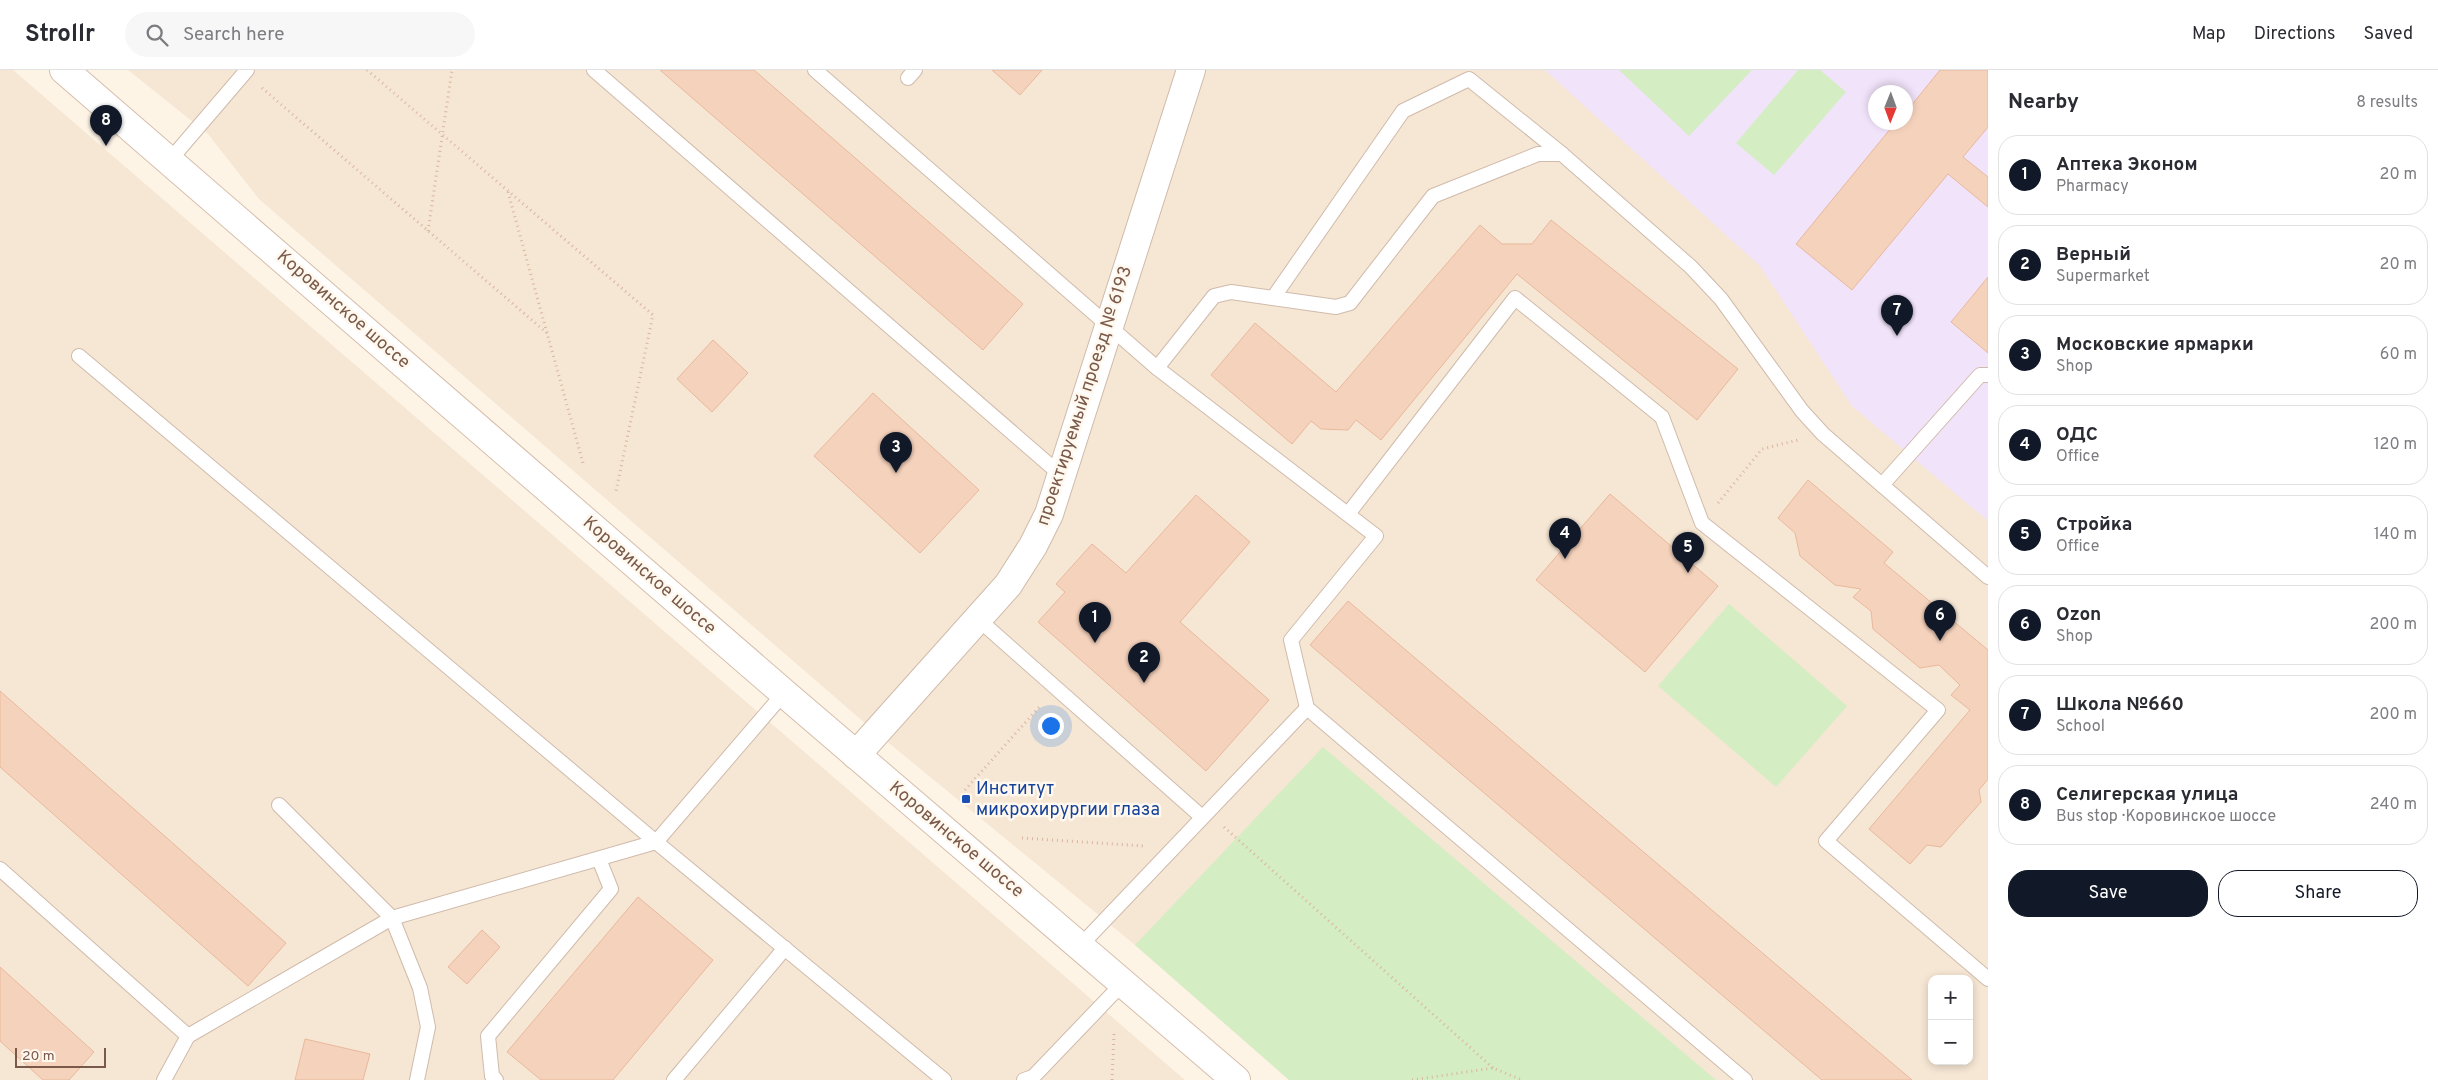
<!DOCTYPE html>
<html lang="en">
<head>
<meta charset="utf-8">
<style>
  :root { --surface:#fff; --page:#f7f7f7; --text:#2b2b33; --muted:#7c7c81; --line:#e1e1e2; --accent:#111827 }
  body { margin:0; font-family:Overpass,sans-serif; background:var(--page); color:var(--text) }
  .controls { position:absolute; right:15px; bottom:15px; display:grid; overflow:hidden; border-radius:10px; box-shadow:0 2px 8px #0003 }
  .controls button { width:45px; height:45px; display:grid; place-items:center; padding:0; border:0; border-bottom:1px solid var(--line); background:var(--surface); color:var(--text); font:25px sans-serif }
  .compass { position:absolute; left:1868px; top:15px; width:45px; height:45px; border-radius:50%; background:var(--surface); box-shadow:0 2px 8px #0003; rotate:181deg }
  .scale { position:absolute; left:15px; bottom:12px; width:91px; box-sizing:border-box; padding-left:5px; border:2px solid #795949; border-top:0; font-size:14px; line-height:18px; white-space:nowrap; color:#795949; -webkit-text-stroke:4px #fff8ee; paint-order:stroke }
  .you { position:absolute; left:1050px; top:655px; width:18px; height:18px; margin:-12px; border:4px solid #fff; border-radius:50%; background:#1a73e8; box-shadow:0 0 0 8px #1a73e833 }
  .badge { display:grid; place-items:center; width:32px; height:32px; border-radius:50%; background:var(--accent); color:#fff; font-size:16px; font-weight:700 }
  .pin { position:absolute; translate:-50% -41px; filter:drop-shadow(0 1px 2px #0008) }
  .pin::after { content:''; position:absolute; top:26px; width:18px; height:15px; background:inherit; clip-path:polygon(0 0,100% 0,50% 100%) }
  .list { margin:0; padding:0; list-style:none }
  h2 { display:flex; justify-content:space-between; align-items:center; height:65px; margin:0; padding:0 20px; font-size:21px }
  h2 small { font-size:16px; font-weight:400; color:var(--muted) }
  .list li { display:grid; grid-template-columns:32px 1fr auto; gap:15px; align-items:center; box-sizing:border-box; height:80px; margin:0 10px 10px; padding:0 10px; border:1px solid var(--line); border-radius:20px }
  .list b { display:block; font-size:19px; white-space:nowrap }
  .list p { margin:0; font-size:16px; white-space:nowrap; color:var(--muted) }
  .list em { font-size:16px; font-style:normal; color:var(--muted) }
  .actions { display:flex; gap:10px; padding:15px 20px }
  .actions a { flex:1; padding:11px 0; border:1px solid var(--accent); border-radius:20px; text-align:center; font-size:18px; color:var(--accent) }
  .actions .main { background:var(--accent); color:#fff }
  .icon { flex:none; width:28px; height:28px; fill:none; stroke:currentColor; stroke-width:2; stroke-linecap:round; stroke-linejoin:round }
  .map { position:relative; flex:none; width:1988px; height:1010px; overflow:hidden }
  header { display:flex; align-items:center; gap:30px; box-sizing:border-box; height:70px; padding:0 25px; background:var(--surface); border-bottom:1px solid var(--line) }
  header strong { font-size:24px }
  nav { display:flex; gap:28px; margin-inline-start:auto; font-size:18px }
  .search { width:350px; height:45px; background:var(--page); display:flex; align-items:center; gap:12px; box-sizing:border-box; padding:0 18px; border-radius:28px; color:var(--muted); font-size:19px }
  main { display:flex }
  aside { flex:1; background:var(--surface) }
  .map>svg:first-child { display:block }
  .residential { fill:#f6e6d4; fill-rule:evenodd }
  .education { fill:#f1e3fa; fill-rule:evenodd }
  .green { fill:#d5edc3 }
  .building { fill:#f5d2bc; stroke:#e9b89c }
  .lines { fill:none; stroke-linecap:round; stroke-linejoin:round }
  .lane-casing { stroke:#d0bbab; stroke-width:16 }
  .street-casing { stroke:#d0bbab; stroke-width:30 }
  .secondary-casing { stroke:#d6beab; stroke-width:30 }
  .path { stroke:#dab59f; stroke-width:3; stroke-dasharray:1 4; stroke-linecap:butt }
  .lane { stroke:#fff; stroke-width:14 }
  .street { stroke:#fff; stroke-width:28 }
  .secondary { stroke:#fff; stroke-width:28 }
  .transit-dot { fill:#1a4fb4; stroke:#fff8ee; stroke-width:2 }
  .labels { text-anchor:middle; dominant-baseline:central; stroke-width:5; stroke-linejoin:round; paint-order:stroke }
  .street-label { font-size:18px; fill:#795949; stroke:#fff8ee }
  .transit-label { font-size:18px; fill:#164399; stroke:#fff8ee; text-anchor:start }
</style>
</head>
<body>
<header>
<strong>Strollr</strong>
<div class="search"><svg class="icon" aria-label="search" viewBox="0 0 24 24"><circle cx="10" cy="10" r="6"/><path d="M15 15l6 6"/></svg>Search here</div>
<nav><a>Map</a><a>Directions</a><a>Saved</a></nav>
</header>
<main>
<div class="map">
<svg width="1988" height="1010" viewBox="0 0 1988 1010">
  <rect width="100%" height="100%" fill="#fef4e6"/>
  <g class="residential">
    <polygon points="0,0 13,0 1185,1010 0,1010"/>
    <path d="M128 0H1988V1010H1289L1135 875 873 660 259 129 208 64ZM1876 22H1906V52H1876ZM1932 909H1969V991H1932Z"/>
  </g>
  <path class="education" d="M1545 0H1988V451L1852 336 1760 196ZM1876 22H1906V52H1876Z"/>
  <g class="green">
    <polygon points="1619,0 1752,0 1689,66"/>
    <polygon points="1798,0 1820,0 1846,22 1774,105 1736,73"/>
    <polygon points="1729,534 1847,636 1776,717 1658,616"/>
    <polygon points="1323,677 1716,1010 1289,1010 1135,875"/>
  </g>
  <g class="building">
    <polygon points="660,0 754,0 1023,234 983,280"/>
    <polygon points="992,0 1042,0 1020,25"/>
    <polygon points="1940,0 1988,0 1988,57 1963,87 1988,107 1988,137 1948,104 1852,220 1796,174 1896,52 1906,52 1906,42"/>
    <polygon points="1551,150 1738,299 1697,350 1517,204 1381,370 1356,350 1348,360 1321,359 1311,351 1292,374 1211,305 1255,253 1336,322 1480,155 1502,174 1532,174"/>
    <polygon points="1988,207 1988,283 1951,252"/>
    <polygon points="713,270 748,303 712,342 677,309"/>
    <polygon points="873,323 979,420 920,483 814,386"/>
    <polygon points="1808,410 1893,482 1884,493 1988,580 1988,709 1979,720 1981,732 1941,777 1927,775 1910,794 1869,759 1970,640 1951,625 1960,615 1939,595 1920,598 1873,559 1871,541 1853,527 1861,519 1835,515 1800,486 1795,463 1778,448"/>
    <polygon points="1610,424 1718,516 1645,602 1536,510"/>
    <polygon points="1196,425 1250,472 1180,552 1269,630 1206,701 1038,552 1065,522 1056,514 1092,474 1126,503"/>
    <polygon points="1348,531 1912,1010 1822,1010 1310,575"/>
    <polygon points="0,621 286,873 248,916 0,697"/>
    <polygon points="638,827 713,890 613,1010 541,1010 507,982"/>
    <polygon points="482,860 500,877 467,914 448,897"/>
    <polygon points="0,897 94,982 69,1010 43,1010 0,971"/>
    <polygon points="305,969 370,984 363,1010 295,1010"/>
  </g>
  <g class="lines">
    <defs>
      <g id="lane">
        <polyline points="594,0 1061,405"/>
        <polyline points="815,0 1157,298 1376,466 1291,570 1307,638 1745,1010"/>
        <polyline points="908,8 915,0"/>
        <polyline points="170,90 247,0"/>
        <polyline points="1273,228 1403,41 1469,9 1562,84 1691,197 1721,229 1802,341 1823,364 1988,507"/>
        <polyline points="79,286 656,772 944,1010"/>
        <polyline points="1157,298 1214,226 1231,222 1336,237 1350,233 1433,126 1538,84 1562,84"/>
        <polyline points="1882,415 1980,305 1988,305"/>
        <polyline points="1348,444 1515,228 1662,347 1702,453 1938,640 1826,771 1988,909"/>
        <polyline points="978,549 1202,747"/>
        <polyline points="279,735 392,848 420,918 428,957 417,1010"/>
        <polyline points="0,799 188,966"/>
        <polyline points="1080,876 1307,638"/>
        <polyline points="164,1010 188,966 392,848 656,772 784,623"/>
        <polyline points="496,1010 492,1006 488,966 611,819 599,789"/>
        <polyline points="674,1010 785,878"/>
        <polyline points="1024,1010 1033,1007 1123,913"/>
      </g>
      <polyline id="street" points="856,685 1008,515 1033,476 1049,444 1191,0"/>
      <polyline id="secondary" points="64,0 784,623 1236,1010"/>
    </defs>
    <use href="#lane" class="lane-casing"/>
    <use href="#street" class="street-casing"/>
    <use href="#secondary" class="secondary-casing"/>
    <g class="path">
      <polyline points="367,0 653,245 616,421"/>
      <polyline points="262,18 548,264"/>
      <polyline points="508,122 583,393"/>
      <polyline points="428,161 452,0"/>
      <polyline points="1718,433 1762,379 1798,370"/>
      <polyline points="965,720 1041,635"/>
      <polyline points="1224,757 1493,998"/>
      <polyline points="1022,768 1144,776"/>
      <polyline points="1112,1010 1114,964"/>
      <polyline points="1412,1010 1493,998 1522,1010"/>
    </g>
    <use href="#lane" class="lane"/>
    <use href="#street" class="street"/>
    <use href="#secondary" class="secondary"/>
  </g>
  <rect class="transit-dot" x="961" y="724" width="10" height="10" rx="2.5"/>
  <g class="labels">
    <g class="street-label">
      <text transform="translate(343 240) rotate(41)">Коровинское шоссе</text>
      <text transform="translate(1085 326) rotate(-72)">проектируемый проезд № 6193</text>
      <text transform="translate(649 506) rotate(41)">Коровинское шоссе</text>
      <text transform="translate(956 770) rotate(40)">Коровинское шоссе</text>
    </g>
    <g class="transit-label">
      <text x="976" y="719">Институт<tspan x="976" dy="21">микрохирургии глаза</tspan></text>
    </g>
  </g>
</svg>
<div class="controls">
<button>+</button>
<button>−</button>
</div>
<svg class="compass" viewBox="-18 -18 36 36"><path d="M0-13l5 13h-10z" fill="#e53935"/><path d="M0 13l5-13h-10z" fill="#7c7c81"/></svg>
<div class="scale">20 m</div>
<div class="you"></div>
<div class="pin badge" style="left:1095px;top:573px">1</div>
<div class="pin badge" style="left:1144px;top:613px">2</div>
<div class="pin badge" style="left:896px;top:403px">3</div>
<div class="pin badge" style="left:1565px;top:489px">4</div>
<div class="pin badge" style="left:1688px;top:503px">5</div>
<div class="pin badge" style="left:1940px;top:571px">6</div>
<div class="pin badge" style="left:1897px;top:266px">7</div>
<div class="pin badge" style="left:106px;top:76px">8</div>
</div>
<aside>
<h2>Nearby<small>8 results</small></h2>
<ul class="list">
<li><span class="badge">1</span><div><b>Аптека Эконом</b><p>Pharmacy</p></div><em>20 m</em></li>
<li><span class="badge">2</span><div><b>Верный</b><p>Supermarket</p></div><em>20 m</em></li>
<li><span class="badge">3</span><div><b>Московские ярмарки</b><p>Shop</p></div><em>60 m</em></li>
<li><span class="badge">4</span><div><b>ОДС</b><p>Office</p></div><em>120 m</em></li>
<li><span class="badge">5</span><div><b>Стройка</b><p>Office</p></div><em>140 m</em></li>
<li><span class="badge">6</span><div><b>Ozon</b><p>Shop</p></div><em>200 m</em></li>
<li><span class="badge">7</span><div><b>Школа №660</b><p>School</p></div><em>200 m</em></li>
<li><span class="badge">8</span><div><b>Селигерская улица</b><p>Bus stop · Коровинское шоссе</p></div><em>240 m</em></li>
</ul>
<div class="actions"><a class="main">Save</a><a>Share</a></div>
</aside>
</main>
</body>
</html>
